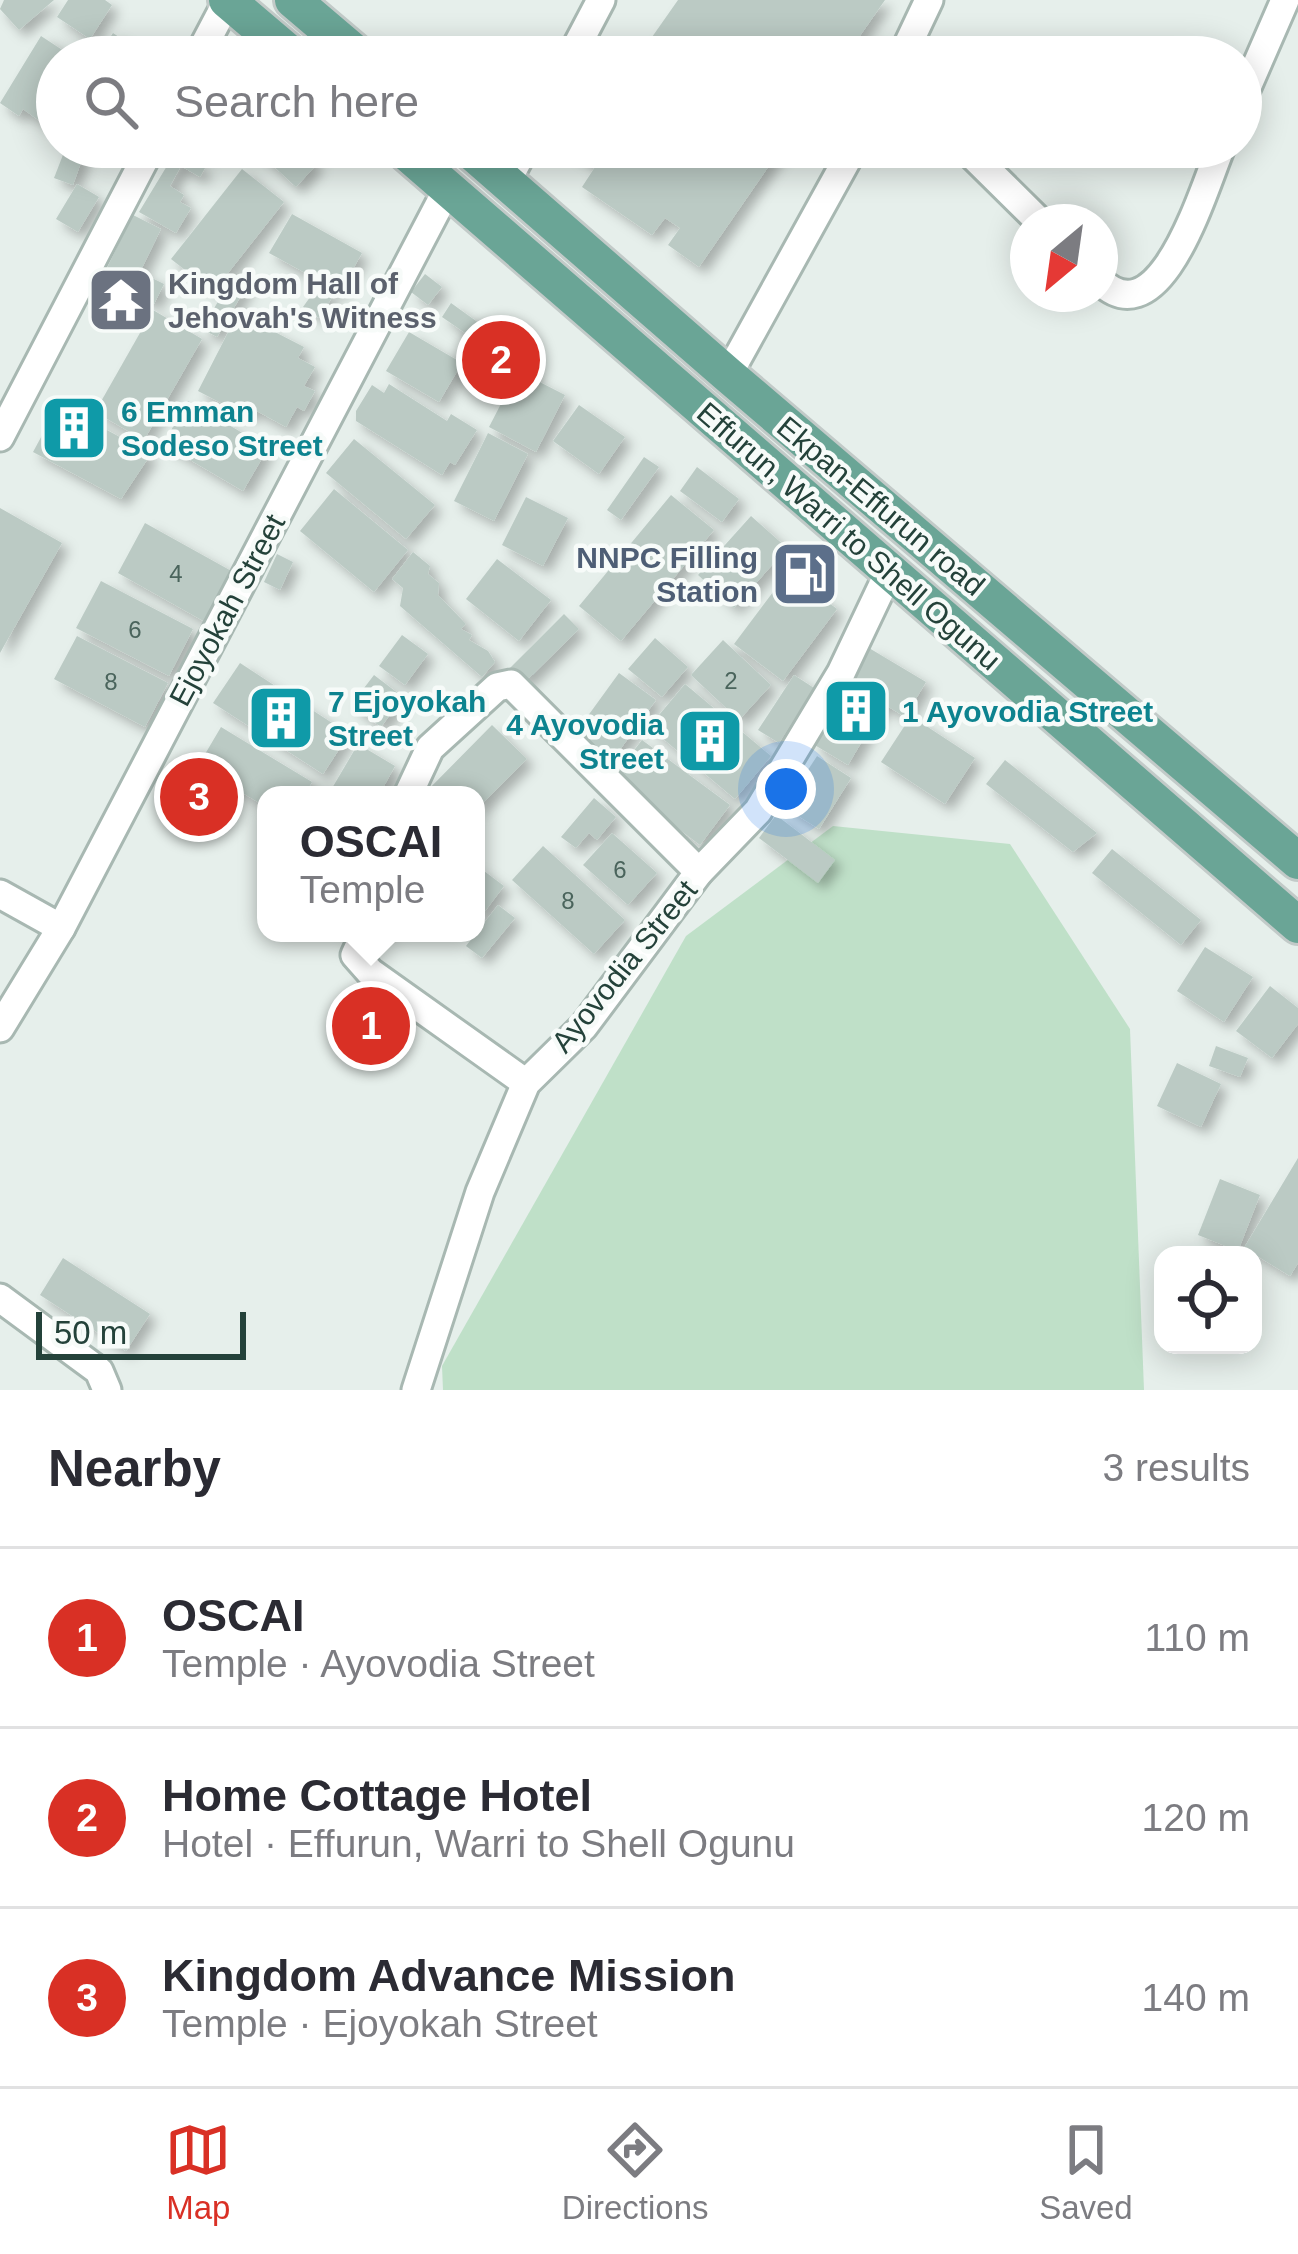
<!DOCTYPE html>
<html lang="en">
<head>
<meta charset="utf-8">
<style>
  :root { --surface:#fff; --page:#f7f7f7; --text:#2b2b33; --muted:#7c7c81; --line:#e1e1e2; --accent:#d93025 }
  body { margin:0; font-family:Helvetica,sans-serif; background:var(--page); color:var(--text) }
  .controls { position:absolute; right:36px; bottom:36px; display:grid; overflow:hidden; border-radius:24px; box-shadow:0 6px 30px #0003 }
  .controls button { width:108px; height:108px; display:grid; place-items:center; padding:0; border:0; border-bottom:3px solid var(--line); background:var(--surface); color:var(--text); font:60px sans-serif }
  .compass { position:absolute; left:1010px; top:204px; width:108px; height:108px; border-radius:50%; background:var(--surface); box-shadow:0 6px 30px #0003; rotate:209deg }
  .scale { position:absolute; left:36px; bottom:30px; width:210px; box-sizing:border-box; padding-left:12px; border:6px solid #24423a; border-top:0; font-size:33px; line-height:42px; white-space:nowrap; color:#24423a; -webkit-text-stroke:9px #f7fbf9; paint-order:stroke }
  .you { position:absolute; left:786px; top:789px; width:42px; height:42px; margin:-30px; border:9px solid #fff; border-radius:50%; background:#1a73e8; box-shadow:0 0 0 18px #1a73e833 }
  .badge { display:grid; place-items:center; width:78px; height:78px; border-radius:50%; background:var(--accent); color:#fff; font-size:39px; font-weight:700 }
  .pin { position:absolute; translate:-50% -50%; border:6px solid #fff; box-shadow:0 3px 12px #0006 }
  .popup { position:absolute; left:257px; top:786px; width:228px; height:156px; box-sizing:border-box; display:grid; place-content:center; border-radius:24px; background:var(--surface); filter:drop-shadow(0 3px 9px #0005); font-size:39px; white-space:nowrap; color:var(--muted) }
  .popup b { font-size:45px; color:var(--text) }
  .popup::after { content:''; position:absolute; left:50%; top:100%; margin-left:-24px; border:24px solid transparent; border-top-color:var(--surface) }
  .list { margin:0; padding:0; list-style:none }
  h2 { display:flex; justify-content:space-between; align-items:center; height:156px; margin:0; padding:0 48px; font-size:51px }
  h2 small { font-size:39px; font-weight:400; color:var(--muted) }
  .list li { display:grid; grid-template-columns:78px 1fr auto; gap:36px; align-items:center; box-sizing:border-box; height:180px; padding:0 48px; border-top:3px solid var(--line) }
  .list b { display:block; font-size:45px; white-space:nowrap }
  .list p { margin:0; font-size:39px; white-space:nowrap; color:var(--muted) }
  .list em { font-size:39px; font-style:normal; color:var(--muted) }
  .icon { flex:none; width:66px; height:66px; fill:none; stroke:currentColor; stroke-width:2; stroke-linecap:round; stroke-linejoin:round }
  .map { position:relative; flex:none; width:1298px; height:1390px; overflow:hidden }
  .search { position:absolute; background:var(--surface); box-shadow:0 6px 30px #0003; left:36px; right:36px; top:36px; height:132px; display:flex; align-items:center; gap:30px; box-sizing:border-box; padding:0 42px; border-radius:66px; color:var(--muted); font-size:45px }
  .sheet { height:696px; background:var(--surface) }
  nav { display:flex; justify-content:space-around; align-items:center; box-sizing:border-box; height:168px; border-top:3px solid var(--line); background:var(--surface); font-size:33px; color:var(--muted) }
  nav a { display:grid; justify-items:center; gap:6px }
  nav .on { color:var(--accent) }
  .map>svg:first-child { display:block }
  .green { fill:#bfe0c8 }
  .building { fill:#bbcac4; filter:url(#shadow) }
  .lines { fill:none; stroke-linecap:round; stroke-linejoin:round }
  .minor-casing { stroke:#a8b8b2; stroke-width:33 }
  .major-casing { stroke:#c2cac8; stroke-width:42 }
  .minor { stroke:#fff; stroke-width:27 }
  .major { stroke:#6aa596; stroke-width:36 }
  .labels { text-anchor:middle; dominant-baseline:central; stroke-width:9; stroke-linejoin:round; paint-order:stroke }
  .number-label { font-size:24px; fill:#4a645c }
  .worship-label { font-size:30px; font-weight:bold; fill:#5b616d; stroke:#f7fbf9; text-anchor:start }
  .culture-label { font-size:30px; font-weight:bold; fill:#0d838f; stroke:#f7fbf9; text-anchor:start }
  .street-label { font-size:30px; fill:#24423a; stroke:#f7fbf9 }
  .service-label { font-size:30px; font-weight:bold; fill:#4e5e75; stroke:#f7fbf9; text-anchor:end }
</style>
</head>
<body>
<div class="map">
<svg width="1298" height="1390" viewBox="0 0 1298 1390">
  <defs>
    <filter id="shadow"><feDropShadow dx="7" dy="7" stdDeviation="6" flood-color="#0004"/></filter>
  </defs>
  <rect width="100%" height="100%" fill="#e6efeb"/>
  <polygon class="green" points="833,826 1010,844 1130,1029 1144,1390 443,1390 442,1366 686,936"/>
  <g class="building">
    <polygon points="4,0 54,0 19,30 0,9"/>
    <polygon points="68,0 105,0 112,5 90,39 57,17"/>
    <polygon points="678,0 885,0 845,57 638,57"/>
    <polygon points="113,33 149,57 97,57"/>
    <polygon points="41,36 73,57 57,57 57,104 44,124 23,109 19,116 0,103"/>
    <polygon points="66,147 84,154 73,185 54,178"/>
    <polygon points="253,147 299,147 317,164 296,187"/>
    <polygon points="574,147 782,147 699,267 668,245 680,228 665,218 652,235 582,187 595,167 571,151"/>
    <polygon points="176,151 205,168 200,177 181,166 170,186 184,195 180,202 191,208 176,233 139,212"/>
    <polygon points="242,169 284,202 213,292 171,259"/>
    <polygon points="77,184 99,197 78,232 56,219"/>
    <polygon points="292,214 362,253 340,292 269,253"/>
    <polygon points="133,215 161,229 140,272 164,284 154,304 102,278"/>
    <polygon points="234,274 249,282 217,337 202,329"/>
    <polygon points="425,274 442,287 428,305 411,292"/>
    <polygon points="318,286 333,296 319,318 303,307"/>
    <polygon points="451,303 490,331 481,344 442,317"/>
    <polygon points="153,310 202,339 144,440 95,412"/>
    <polygon points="238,313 304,347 298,358 315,367 304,386 315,391 304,411 297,407 286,427 255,410 246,416 198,391"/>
    <polygon points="409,332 462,363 439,402 386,371"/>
    <polygon points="518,371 565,395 536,452 489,427"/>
    <polygon points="389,384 447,421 451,414 477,430 455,465 450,462 442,475 356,421 356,411 372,385 384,393"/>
    <polygon points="188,401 268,448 243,491 163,444"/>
    <polygon points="59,404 151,454 121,499 33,452"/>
    <polygon points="579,405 625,437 599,474 553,441"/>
    <polygon points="488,433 528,454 494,521 454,501"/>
    <polygon points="354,439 435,505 406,539 326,473"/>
    <polygon points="644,457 659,467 621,520 607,510"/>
    <polygon points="697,467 739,499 722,522 680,491"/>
    <polygon points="334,489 408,550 374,592 300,531"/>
    <polygon points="671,495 714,530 621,641 579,606"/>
    <polygon points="526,497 568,518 543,566 502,545"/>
    <polygon points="0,508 62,543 0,653"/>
    <polygon points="751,516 787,548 734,608 698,575"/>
    <polygon points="145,523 235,573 207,623 118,573"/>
    <polygon points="413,552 430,566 428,574 439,583 438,595 466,624 461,629 472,635 469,640 488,651 495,662 482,677 400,606 403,588 392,579"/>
    <polygon points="277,554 293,562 280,590 264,582"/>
    <polygon points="497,559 551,600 519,641 466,599"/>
    <polygon points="788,572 837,609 783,681 734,644"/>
    <polygon points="101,581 193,629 169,676 76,628"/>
    <polygon points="564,614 579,629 524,683 510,668"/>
    <polygon points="402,635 428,654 405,685 379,666"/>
    <polygon points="77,636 168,683 145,727 54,679"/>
    <polygon points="655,638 688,667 662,697 628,669"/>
    <polygon points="723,640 771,685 739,720 691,675"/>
    <polygon points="869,648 926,682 905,717 884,704 848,765 813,744"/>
    <polygon points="240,663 349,734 323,774 213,703"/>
    <polygon points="619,673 656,700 611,762 574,735"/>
    <polygon points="374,675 403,697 381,727 351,705"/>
    <polygon points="794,675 814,688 779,743 758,730"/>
    <polygon points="685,684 771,756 735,799 649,727"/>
    <polygon points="911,716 975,758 945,804 881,762"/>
    <polygon points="492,725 527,759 476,810 476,795 423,795"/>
    <polygon points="221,727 312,782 304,795 266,795 266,807 198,766"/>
    <polygon points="642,740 730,805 700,845 612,779"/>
    <polygon points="358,744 395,766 379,795 328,795"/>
    <polygon points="817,756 851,778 819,829 784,807"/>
    <polygon points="1005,760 1097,833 1073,852 986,784"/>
    <polygon points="594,798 616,817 597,840 589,833 576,848 561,837"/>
    <polygon points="776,815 835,860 818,883 759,838"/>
    <polygon points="612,833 657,873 628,905 583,865"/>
    <polygon points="543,846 625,920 594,954 512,880"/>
    <polygon points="1112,849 1201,920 1181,945 1092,873"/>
    <polygon points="476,865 504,886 476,923"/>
    <polygon points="498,905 515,918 482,958 466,946"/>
    <polygon points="1205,947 1253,977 1224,1022 1177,991"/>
    <polygon points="1270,986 1298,1008 1298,1024 1272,1058 1236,1031"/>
    <polygon points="1216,1046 1248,1058 1240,1077 1209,1066"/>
    <polygon points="1177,1063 1221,1084 1201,1127 1157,1106"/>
    <polygon points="1298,1158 1298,1263 1290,1276 1244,1248"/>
    <polygon points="1220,1179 1260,1195 1238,1251 1198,1235"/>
    <polygon points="63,1258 150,1314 126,1351 40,1295"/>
  </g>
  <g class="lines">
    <defs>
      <g id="minor">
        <polyline points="198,57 228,0"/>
        <polyline points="571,57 601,0"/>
        <polyline points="902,57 929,0"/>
        <polyline points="1241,101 1285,0"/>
        <polyline points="964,147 1040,222"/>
        <polyline points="507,181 525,147"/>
        <path d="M1100 281C1161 340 1204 187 1221 147"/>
        <polyline points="728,375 854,147"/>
        <polyline points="0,437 151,147"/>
        <polyline points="408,795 430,748 497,687 511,684 699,872"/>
        <polyline points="0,894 61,928"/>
        <polyline points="365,933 355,955 370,972 526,1083"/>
        <polyline points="0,1028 61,928 448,188"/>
        <polyline points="0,1298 99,1371 107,1390"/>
        <polyline points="416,1390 480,1192 526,1083 584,1026 699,872 758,811 841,673 889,572"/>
      </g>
      <g id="major">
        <polyline points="227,0 294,57"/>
        <polyline points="293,0 360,57"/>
        <polyline points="400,147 1298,925"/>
        <polyline points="466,147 728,375 1298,861"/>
      </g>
    </defs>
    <use href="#minor" class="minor-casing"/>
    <use href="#major" class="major-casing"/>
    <use href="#minor" class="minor"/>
    <use href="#major" class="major"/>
  </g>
  <defs>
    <symbol id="temple-square" viewBox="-11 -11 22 22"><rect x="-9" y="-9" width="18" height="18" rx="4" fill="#6b7280" stroke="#f7fbf9"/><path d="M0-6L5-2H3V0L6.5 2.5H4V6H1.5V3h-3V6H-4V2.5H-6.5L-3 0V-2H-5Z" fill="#fff"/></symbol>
    <symbol id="building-square" viewBox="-11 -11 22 22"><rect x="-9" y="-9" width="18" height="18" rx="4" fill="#0f9aa8" stroke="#f7fbf9"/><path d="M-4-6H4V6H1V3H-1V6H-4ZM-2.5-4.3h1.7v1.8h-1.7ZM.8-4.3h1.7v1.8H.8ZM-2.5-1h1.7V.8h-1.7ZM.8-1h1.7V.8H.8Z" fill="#fff"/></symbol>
    <symbol id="fuel-square" viewBox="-11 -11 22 22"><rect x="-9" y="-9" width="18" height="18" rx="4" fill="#5c6f8a" stroke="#f7fbf9"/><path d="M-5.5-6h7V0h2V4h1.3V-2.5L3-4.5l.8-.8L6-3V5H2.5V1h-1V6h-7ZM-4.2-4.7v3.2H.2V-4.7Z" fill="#fff"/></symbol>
  </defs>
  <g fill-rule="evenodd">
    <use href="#temple-square" x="83" y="262" width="76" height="76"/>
    <use href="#building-square" x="36" y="390" width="76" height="76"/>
    <use href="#fuel-square" x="767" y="536" width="76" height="76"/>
    <use href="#building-square" x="818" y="673" width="76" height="76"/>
    <use href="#building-square" x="243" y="680" width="76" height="76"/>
    <use href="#building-square" x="672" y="703" width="76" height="76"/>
  </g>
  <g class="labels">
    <g class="number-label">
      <text x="176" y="573">4</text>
      <text x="135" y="629">6</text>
      <text x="731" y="680">2</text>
      <text x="111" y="681">8</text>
      <text x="620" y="869">6</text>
      <text x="568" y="900">8</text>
    </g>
    <g class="worship-label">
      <text x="168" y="283">Kingdom Hall of<tspan x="168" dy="34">Jehovah's Witness</tspan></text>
    </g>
    <g class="culture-label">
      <text x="121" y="411">6 Emman<tspan x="121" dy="34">Sodeso Street</tspan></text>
      <text x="328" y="701">7 Ejoyokah<tspan x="328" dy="34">Street</tspan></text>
      <text x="902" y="711">1 Ayovodia Street</text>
      <text x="664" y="724" text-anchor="end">4 Ayovodia<tspan x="664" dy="34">Street</tspan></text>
    </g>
    <g class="street-label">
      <text transform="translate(881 506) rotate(40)">Ekpan-Effurun road</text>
      <text transform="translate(849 536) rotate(41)">Effurun, Warri to Shell Ogunu</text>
      <text transform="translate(227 610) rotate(-62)">Ejoyokah Street</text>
      <text transform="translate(624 966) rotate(-51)">Ayovodia Street</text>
    </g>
    <g class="service-label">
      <text x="758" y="557">NNPC Filling<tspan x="758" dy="34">Station</tspan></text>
    </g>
  </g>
</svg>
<div class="controls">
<button><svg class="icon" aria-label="locate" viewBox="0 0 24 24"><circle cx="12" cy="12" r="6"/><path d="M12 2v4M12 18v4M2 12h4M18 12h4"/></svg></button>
</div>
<svg class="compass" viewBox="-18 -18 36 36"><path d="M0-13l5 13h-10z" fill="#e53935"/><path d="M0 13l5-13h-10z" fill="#7c7c81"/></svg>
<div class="scale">50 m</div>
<div class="you"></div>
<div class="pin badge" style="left:371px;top:1026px">1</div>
<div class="popup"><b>OSCAI</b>Temple</div>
<div class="pin badge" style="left:501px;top:360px">2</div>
<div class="pin badge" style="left:199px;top:797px">3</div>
<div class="search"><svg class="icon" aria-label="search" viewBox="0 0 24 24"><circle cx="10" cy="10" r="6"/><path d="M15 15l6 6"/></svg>Search here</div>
</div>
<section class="sheet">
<h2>Nearby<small>3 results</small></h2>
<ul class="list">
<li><span class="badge">1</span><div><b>OSCAI</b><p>Temple · Ayovodia Street</p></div><em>110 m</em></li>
<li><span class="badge">2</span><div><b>Home Cottage Hotel</b><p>Hotel · Effurun, Warri to Shell Ogunu</p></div><em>120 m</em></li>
<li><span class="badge">3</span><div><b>Kingdom Advance Mission</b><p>Temple · Ejoyokah Street</p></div><em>140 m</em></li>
</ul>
</section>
<nav>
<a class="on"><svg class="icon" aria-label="map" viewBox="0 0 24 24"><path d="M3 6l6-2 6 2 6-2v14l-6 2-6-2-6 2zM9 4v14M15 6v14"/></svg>Map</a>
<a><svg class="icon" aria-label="directions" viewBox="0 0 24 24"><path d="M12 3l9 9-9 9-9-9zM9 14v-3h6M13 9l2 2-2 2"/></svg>Directions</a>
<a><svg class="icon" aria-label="saved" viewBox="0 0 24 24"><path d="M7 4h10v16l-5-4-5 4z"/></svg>Saved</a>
</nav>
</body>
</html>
